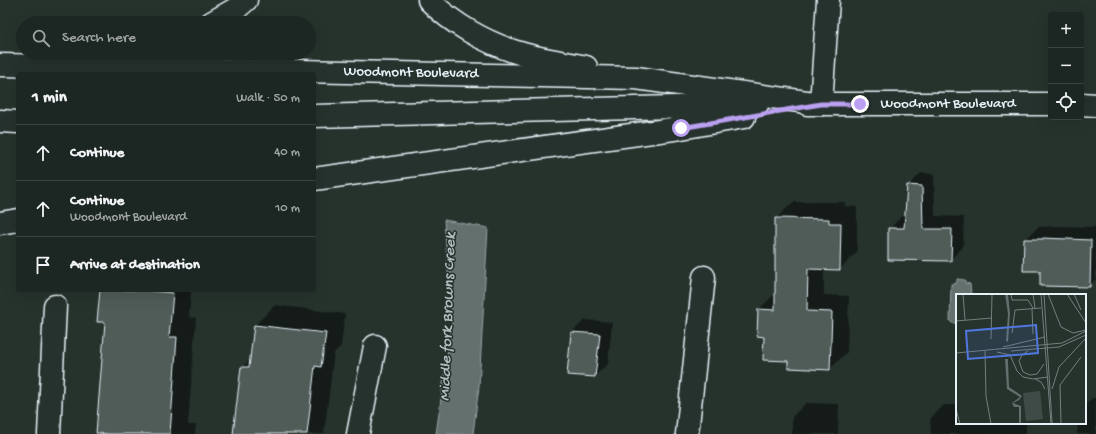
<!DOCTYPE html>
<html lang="en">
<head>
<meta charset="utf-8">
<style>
  :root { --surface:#1c2622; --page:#252e2a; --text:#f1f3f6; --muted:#a0a5a5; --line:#3a4340 }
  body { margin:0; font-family:"Gochi Hand",sans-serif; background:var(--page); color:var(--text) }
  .controls { position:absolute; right:12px; top:12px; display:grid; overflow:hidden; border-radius:4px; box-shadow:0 4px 16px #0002 }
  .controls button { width:36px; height:36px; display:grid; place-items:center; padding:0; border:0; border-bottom:1px solid var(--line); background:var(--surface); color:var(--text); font:20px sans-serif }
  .stop { position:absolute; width:12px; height:12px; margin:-9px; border:3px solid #bca0f2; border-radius:50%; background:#fff }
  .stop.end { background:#bca0f2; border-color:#fff; box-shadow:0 1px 4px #0008 }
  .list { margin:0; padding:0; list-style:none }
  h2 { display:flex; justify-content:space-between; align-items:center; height:52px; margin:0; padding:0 16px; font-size:17px }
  h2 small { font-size:13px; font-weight:400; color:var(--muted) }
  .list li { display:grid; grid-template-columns:26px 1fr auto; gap:12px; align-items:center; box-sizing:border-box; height:56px; padding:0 16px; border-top:1px solid var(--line) }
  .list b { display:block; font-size:15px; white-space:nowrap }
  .list p { margin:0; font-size:13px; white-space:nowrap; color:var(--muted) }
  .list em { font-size:13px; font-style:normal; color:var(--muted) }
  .icon { flex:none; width:22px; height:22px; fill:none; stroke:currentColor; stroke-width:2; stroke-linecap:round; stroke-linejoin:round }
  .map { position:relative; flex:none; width:1096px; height:434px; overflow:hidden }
  .search { position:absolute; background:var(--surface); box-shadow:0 4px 16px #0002; left:16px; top:16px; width:300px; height:44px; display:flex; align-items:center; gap:10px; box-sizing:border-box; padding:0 14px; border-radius:22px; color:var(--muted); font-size:15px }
  .panel { position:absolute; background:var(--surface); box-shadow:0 4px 16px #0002; left:16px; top:72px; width:300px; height:220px; border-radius:4px }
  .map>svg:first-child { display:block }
  .water { fill:#636f6d; stroke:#98a3a5 }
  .shadow { fill:#0007 }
  .building { fill:#505c59; stroke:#e8f1f8 }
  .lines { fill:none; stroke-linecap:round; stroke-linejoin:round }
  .minor-casing { stroke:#e8f1f8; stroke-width:25 }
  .major-casing { stroke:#e8f1f8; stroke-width:25 }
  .minor { stroke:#26332d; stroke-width:22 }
  .major { stroke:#26332d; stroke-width:22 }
  .route { stroke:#bca0f2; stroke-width:5 }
  .labels { text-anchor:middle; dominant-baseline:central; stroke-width:3; stroke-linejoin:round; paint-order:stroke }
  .street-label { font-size:15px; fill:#e8f1f8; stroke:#26332d }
  .water-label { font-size:16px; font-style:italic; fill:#b3bdc0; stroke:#26332d }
  .inset-road { fill:none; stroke:#747f7e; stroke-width:1 }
  .view { fill:#5077e0; fill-opacity:0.15; stroke:#5077e0; stroke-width:2 }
  .inset-edge { fill:none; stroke:#e8f1f8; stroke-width:2 }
</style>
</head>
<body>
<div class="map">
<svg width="1096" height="434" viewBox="0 0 1096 434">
  <rect width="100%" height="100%" fill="#26332d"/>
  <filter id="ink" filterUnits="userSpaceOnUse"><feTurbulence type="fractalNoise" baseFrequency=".025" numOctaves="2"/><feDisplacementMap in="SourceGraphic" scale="8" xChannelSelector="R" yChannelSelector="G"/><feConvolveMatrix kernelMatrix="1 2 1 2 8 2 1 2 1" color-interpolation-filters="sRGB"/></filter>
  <g filter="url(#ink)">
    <g class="water">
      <polygon points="444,220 488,228 479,386 473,434 436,434 452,321"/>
      <polygon points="957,279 965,280 965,283 970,284 971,295 957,295 957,323 952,323 950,321 951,284 957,283"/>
    </g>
    <g class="shadow">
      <polygon points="921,173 934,174 935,216 964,217 963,247 950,260 889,229 902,216 906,216 908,186"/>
      <polygon points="793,202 845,202 845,206 857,207 857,252 840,269 824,268 824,295 849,296 847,352 830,369 789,360 765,336 759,309 776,293 776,219"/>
      <polygon points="1057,226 1096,227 1096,279 1089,286 1041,270 1025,240 1038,227"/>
      <polygon points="101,290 191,290 189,317 196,318 188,425 196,425 195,434 105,434 106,321"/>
      <polygon points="275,305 345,314 341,346 334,353 324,434 234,434 242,367 251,359 255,325"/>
      <polygon points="585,320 612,322 608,364 595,376 572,332"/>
      <polygon points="1092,398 1096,398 1096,434 1077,434 1078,423 1085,423 1085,405"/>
      <polygon points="806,403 839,404 838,434 792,434 792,417"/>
      <polygon points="944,405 957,405 957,423 1026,423 1026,434 931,434 930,419"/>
    </g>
    <g class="building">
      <polygon points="907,185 922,186 923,229 952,229 951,261 888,260 888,228 904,228"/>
      <polygon points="775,218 829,219 829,223 841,223 840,270 808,269 807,311 832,312 830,370 788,368 788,361 763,360 764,337 757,336 758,309 775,310"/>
      <polygon points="1043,238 1091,240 1090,287 1040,286 1040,271 1023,271 1024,239 1043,239"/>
      <polygon points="100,290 141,290 173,293 169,337 177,337 170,434 111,434 96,433 105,322 97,322"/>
      <polygon points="254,325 326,333 321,367 315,366 307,434 233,434 241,367 249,367"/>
      <polygon points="571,332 600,334 595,377 567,375"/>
    </g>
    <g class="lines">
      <defs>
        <g id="minor">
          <polyline points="821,104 828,0"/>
          <polyline points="49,434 55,306"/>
          <polyline points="358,434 375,346"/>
          <polyline points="687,434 704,277"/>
        </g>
        <g id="major">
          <path d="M429 0C452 24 485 42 516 52 538 59 563 62 586 67"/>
          <polyline points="211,23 237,8 246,0"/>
          <polyline points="0,65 636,78 821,104"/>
          <polyline points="807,104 1051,104"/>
          <polyline points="1081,104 1096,105"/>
          <polyline points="314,116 757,105"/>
          <polyline points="0,121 18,122"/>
          <polyline points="314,179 681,128 744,117"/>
          <polyline points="0,223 18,220"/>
        </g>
      </defs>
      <use href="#minor" class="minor-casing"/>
      <use href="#major" class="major-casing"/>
      <use href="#minor" class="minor"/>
      <use href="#major" class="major"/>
    </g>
  </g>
  <g class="lines" filter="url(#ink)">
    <polyline class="route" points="681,128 821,104 860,104"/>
  </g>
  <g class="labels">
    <g class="street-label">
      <text transform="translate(411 73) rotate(1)">Woodmont Boulevard</text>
      <text x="948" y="104">Woodmont Boulevard</text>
    </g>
    <g class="water-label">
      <text transform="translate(449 317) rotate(-88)">Middle fork Browns Creek</text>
    </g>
  </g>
  <g transform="translate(956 294)">
    <rect width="130" height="130" fill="#26332d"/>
    <path d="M84 97 87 125 70 127 67 99Z" fill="#3e4b47"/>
    <path d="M49 0H52L54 19 52 48 50 47 52 20ZM49 65H52V69L53 93 66 102 63 106 57 109 65 112V130L63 128V113H58L56 109 64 103 51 95Z" fill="#636f6d"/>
    <path class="inset-road" d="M7 0 9 26M55 0 56 6H72L77 14M77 0 79 14M85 0 95 130M88 0 96 129M92 0 105 33 117 39 130 36M111 0 130 29M118 0 125 16M76 15 77 40M0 27 36 24M56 39 59 16 85 14M35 45 36 0M47 53 89 43M29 57 30 102 35 130M55 57 103 53 130 41M72 57 66 61 63 67 67 78 74 81 81 80 88 70M41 58 54 61 61 77 67 83 77 85 92 83M0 59 106 49 130 37M79 85 85 88 89 95M96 95 103 73 130 44M0 115 4 130M105 130 104 91 125 63"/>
    <path class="view" d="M80 31 82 59 12 65 10 37Z"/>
    <rect width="130" height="130" class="inset-edge"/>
  </g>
</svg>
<div class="controls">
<button>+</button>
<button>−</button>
<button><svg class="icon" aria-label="locate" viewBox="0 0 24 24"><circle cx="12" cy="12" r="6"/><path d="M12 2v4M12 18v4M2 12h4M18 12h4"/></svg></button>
</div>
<div class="stop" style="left:681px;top:128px"></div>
<div class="stop end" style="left:860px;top:104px"></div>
<div class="search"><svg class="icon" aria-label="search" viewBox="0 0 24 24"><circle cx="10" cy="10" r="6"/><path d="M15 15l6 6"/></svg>Search here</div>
<section class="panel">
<h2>1 min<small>Walk · 50 m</small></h2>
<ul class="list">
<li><svg class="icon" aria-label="ahead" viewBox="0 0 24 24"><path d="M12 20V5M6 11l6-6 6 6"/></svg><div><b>Continue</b></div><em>40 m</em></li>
<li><svg class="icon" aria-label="ahead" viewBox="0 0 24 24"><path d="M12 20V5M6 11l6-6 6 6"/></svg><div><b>Continue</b><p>Woodmont Boulevard</p></div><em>10 m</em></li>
<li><svg class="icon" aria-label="arrive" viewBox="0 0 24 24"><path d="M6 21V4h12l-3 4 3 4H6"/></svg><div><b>Arrive at destination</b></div></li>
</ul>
</section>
</div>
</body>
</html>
